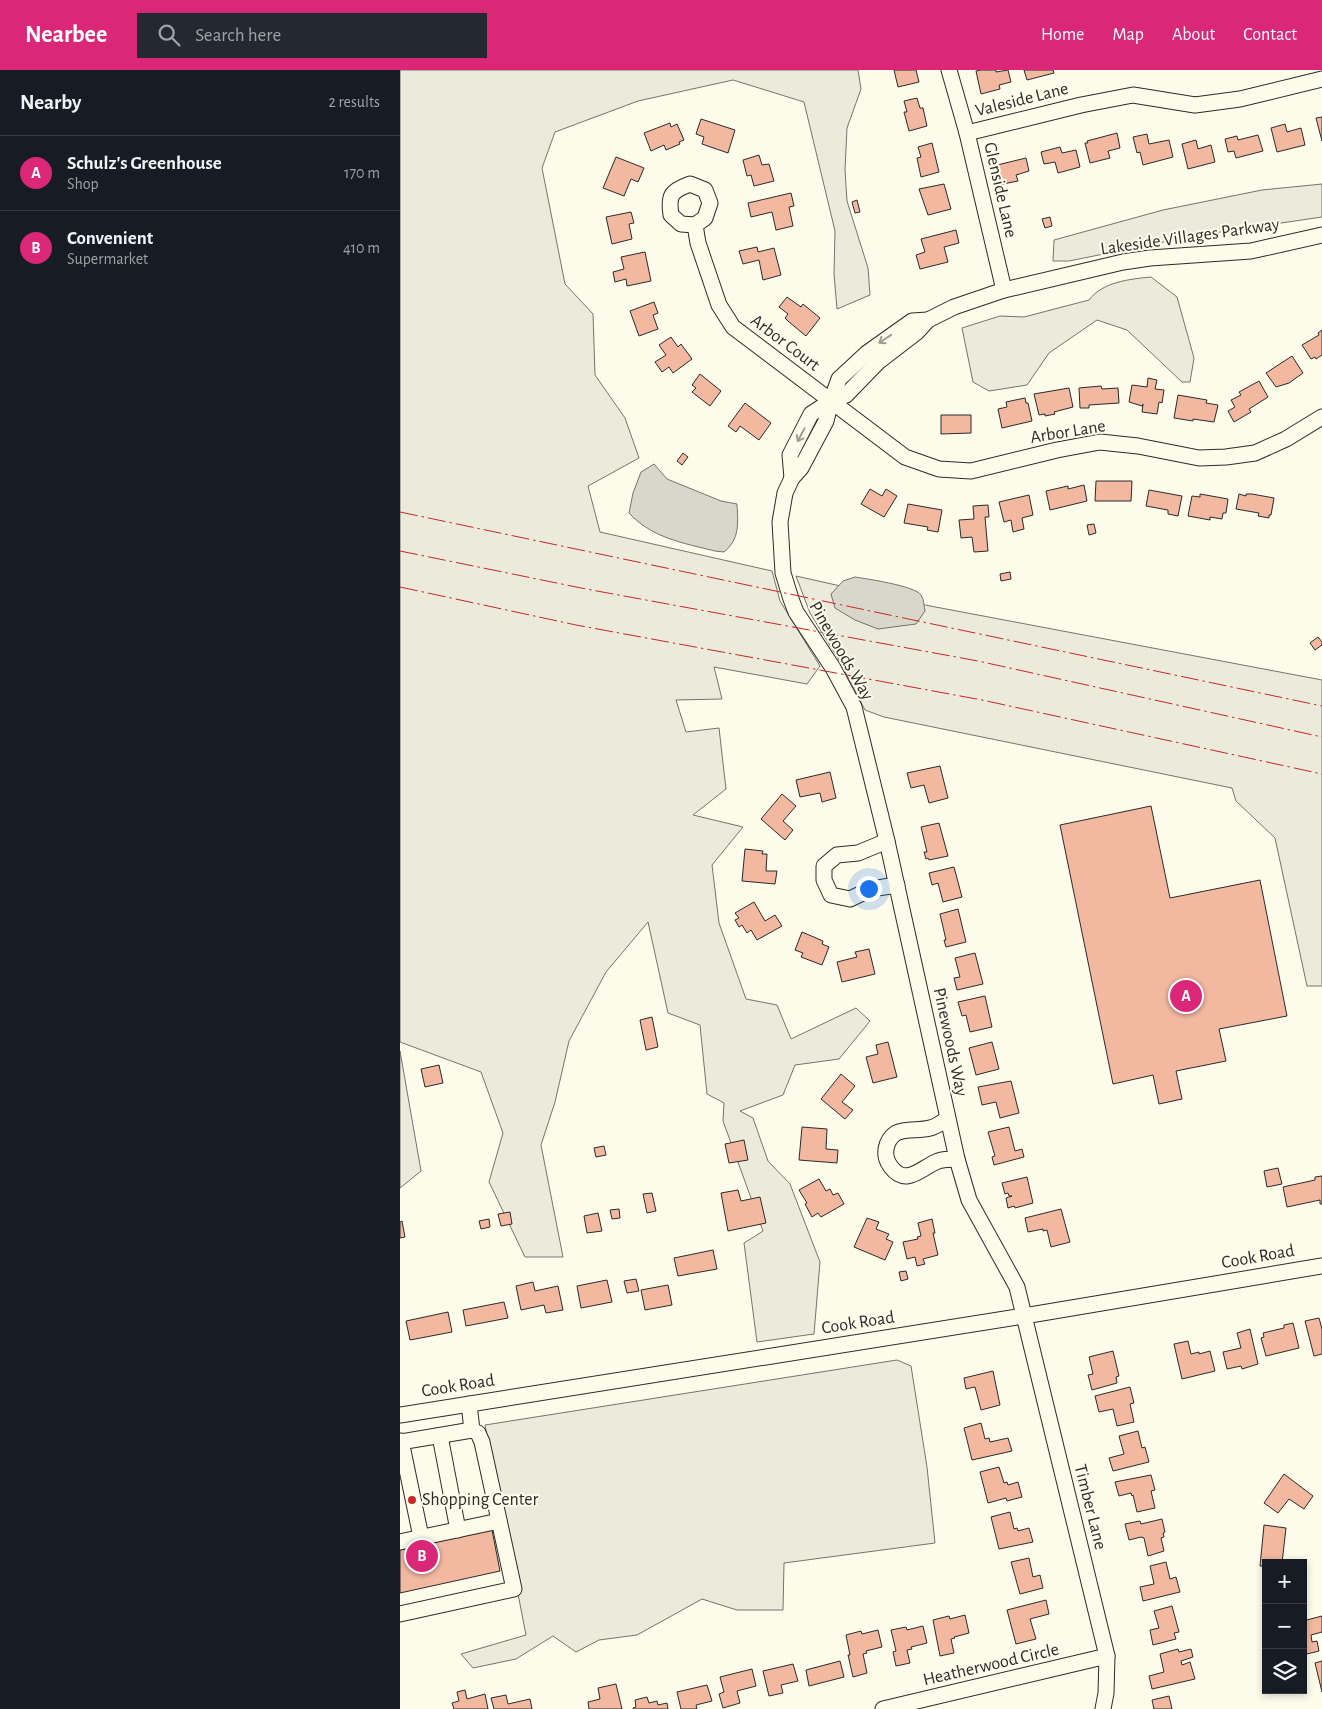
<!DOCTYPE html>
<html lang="en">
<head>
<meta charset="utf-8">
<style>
  :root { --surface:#171b24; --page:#242831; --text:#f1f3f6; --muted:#9ea1a6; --line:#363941; --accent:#db2777 }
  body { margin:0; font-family:"Alegreya Sans",sans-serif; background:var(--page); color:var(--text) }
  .controls { position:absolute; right:15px; bottom:15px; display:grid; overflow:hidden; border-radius:0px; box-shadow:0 2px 8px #0003 }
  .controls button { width:45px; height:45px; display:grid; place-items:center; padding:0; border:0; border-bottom:1px solid var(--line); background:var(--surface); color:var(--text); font:25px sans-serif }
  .you { position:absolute; left:468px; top:818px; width:18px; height:18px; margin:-12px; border:4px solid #fff; border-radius:50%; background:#1a73e8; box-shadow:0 0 0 8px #1a73e833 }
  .badge { display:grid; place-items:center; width:32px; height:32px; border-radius:50%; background:var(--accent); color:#fff; font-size:16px; font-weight:700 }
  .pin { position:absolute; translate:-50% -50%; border:2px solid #fff; box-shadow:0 1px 5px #0006 }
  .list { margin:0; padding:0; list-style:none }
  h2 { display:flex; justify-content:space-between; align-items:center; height:65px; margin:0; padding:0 20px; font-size:21px }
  h2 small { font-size:16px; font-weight:400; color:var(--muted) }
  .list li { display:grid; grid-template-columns:32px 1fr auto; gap:15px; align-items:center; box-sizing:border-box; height:75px; padding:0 20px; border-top:1px solid var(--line) }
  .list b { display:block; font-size:19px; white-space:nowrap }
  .list p { margin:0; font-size:16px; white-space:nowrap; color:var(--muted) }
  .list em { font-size:16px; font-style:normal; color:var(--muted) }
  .icon { flex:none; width:28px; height:28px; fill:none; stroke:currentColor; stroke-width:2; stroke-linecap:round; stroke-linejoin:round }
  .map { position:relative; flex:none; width:922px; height:1639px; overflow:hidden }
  header { display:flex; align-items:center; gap:30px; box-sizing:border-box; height:70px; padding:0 25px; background:var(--accent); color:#fff }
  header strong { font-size:24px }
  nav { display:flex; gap:28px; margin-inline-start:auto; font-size:18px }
  .search { width:350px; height:45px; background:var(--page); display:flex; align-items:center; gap:12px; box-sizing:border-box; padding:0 18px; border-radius:0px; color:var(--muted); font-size:19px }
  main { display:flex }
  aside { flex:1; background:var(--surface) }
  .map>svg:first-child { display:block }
  .green { fill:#ecebdb; stroke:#74746e }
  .water { fill:#d8d7c9; stroke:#74746e }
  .building { fill:#f2b8a0; stroke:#2b2b2b }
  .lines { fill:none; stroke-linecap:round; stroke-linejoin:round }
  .minor-casing { stroke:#2b2b2b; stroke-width:17 }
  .minor { stroke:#fdfbea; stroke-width:15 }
  .power { stroke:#c62828; stroke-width:1; stroke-dasharray:18 4 2.5 4; stroke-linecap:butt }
  .oneway { stroke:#9e9d94 }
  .poi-dot { fill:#c62828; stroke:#fdfbea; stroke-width:2 }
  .labels { text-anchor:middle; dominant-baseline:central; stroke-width:4; stroke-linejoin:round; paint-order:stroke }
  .street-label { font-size:18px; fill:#2b2b2b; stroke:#fdfbea }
  .poi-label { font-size:18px; fill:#2b2b2b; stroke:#fdfbea; text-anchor:start }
</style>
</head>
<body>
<header>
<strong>Nearbee</strong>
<div class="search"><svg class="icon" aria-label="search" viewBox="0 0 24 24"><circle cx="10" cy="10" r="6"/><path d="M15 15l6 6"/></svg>Search here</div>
<nav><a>Home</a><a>Map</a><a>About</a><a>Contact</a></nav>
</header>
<main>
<aside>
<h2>Nearby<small>2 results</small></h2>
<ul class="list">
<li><span class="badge">A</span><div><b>Schulz's Greenhouse</b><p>Shop</p></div><em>170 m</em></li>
<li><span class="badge">B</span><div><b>Convenient</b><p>Supermarket</p></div><em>410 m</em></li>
</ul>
</aside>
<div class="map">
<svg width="922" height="1639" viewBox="0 0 922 1639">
  <rect width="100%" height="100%" fill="#fdfbea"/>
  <g class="green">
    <polygon points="0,0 458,0 461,19 447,58 445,100 447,131 468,198 470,225 437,239 434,204 435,161 404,32 333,10 238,31 155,62 142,98 165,214 193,244 195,305 225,348 239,388 188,416 200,462 372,501 380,531 420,596 407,614 314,597 322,629 276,630 286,662 319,658 326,719 293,745 343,757 312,795 319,853 346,929 377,935 391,969 456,938 470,951 439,989 395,995 383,1025 340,1041 353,1048 368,1091 390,1114 420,1192 414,1264 357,1272 344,1173 363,1161 323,1051 324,1033 307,1024 300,955 268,943 248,852 206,902 169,971 155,1032 141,1075 163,1187 125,1187 89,1112 103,1063 81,1002 0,972"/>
    <polygon points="922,114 922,147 793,166 669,191 653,191 654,170 763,140 862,120"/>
    <path d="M751 207 777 227 794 288 790 312H782L727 260 697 250 649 283 627 315 589 321 573 312 562 258 600 246 624 247 689 230C702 212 730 209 751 207Z"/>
    <polygon points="396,506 525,535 922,610 922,916 907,916 875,768 836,731 832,718 484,647 465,640 439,590 410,543"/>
    <polygon points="0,981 21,1101 0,1118"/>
    <polygon points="497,1290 511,1296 527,1397 535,1473 384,1493 383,1540 337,1540 302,1529 237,1565 199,1570 176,1582 153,1566 116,1589 73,1598 61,1584 126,1565 85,1355"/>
  </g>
  <g class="water">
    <path d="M254 394 267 409 321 431 337 434C338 453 340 469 324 482L315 481C283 473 252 468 229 443L233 423 241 402Z"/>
    <path d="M455 507C468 509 515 516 521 525 524 529 524 537 525 541L516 554 478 559 455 550 435 538 431 524 443 511Z"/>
  </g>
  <g class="building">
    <polygon points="494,0 516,0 519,12 498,17"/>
    <polygon points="581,0 596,0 596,2 608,0 611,12 599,15 600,19 581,24 576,1"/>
    <polygon points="624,0 653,0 654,3 627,10"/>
    <polygon points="517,28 520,38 523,38 527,56 509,61 504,42 507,42 504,31"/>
    <polygon points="922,47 922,71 916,48"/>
    <polygon points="301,49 335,60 328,83 302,74 304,67 296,64"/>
    <polygon points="270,53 271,57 277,54 284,70 279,72 280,74 266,80 264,75 251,81 244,63"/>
    <polygon points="885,54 887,62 901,58 905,75 877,82 871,58"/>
    <polygon points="717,63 720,78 708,81 710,88 690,93 685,73 688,73 687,71"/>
    <polygon points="747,64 749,74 769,70 773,87 743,95 740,82 737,83 733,67"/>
    <polygon points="858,65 863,81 836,88 834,81 828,82 825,69 837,66 838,70"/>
    <polygon points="796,70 798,79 811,75 815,92 788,99 782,74"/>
    <polygon points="532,73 539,102 521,107 517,88 521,87 518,77"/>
    <polygon points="660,77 662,83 676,80 680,97 658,103 655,92 644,94 641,82"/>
    <polygon points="359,85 362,95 369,94 374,111 354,116 351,105 347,106 343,90"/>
    <polygon points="216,87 244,98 238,112 231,109 224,126 203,118"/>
    <polygon points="626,88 629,101 616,105 618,111 598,115 593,96"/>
    <polygon points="544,114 551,139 528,145 519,119"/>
    <polygon points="391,123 394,136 389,137 393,156 376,160 372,142 351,147 348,133"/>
    <polygon points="457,130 460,142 455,143 452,132"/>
    <polygon points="231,142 234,153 229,154 232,169 212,174 206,147"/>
    <polygon points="650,147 652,156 645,158 642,149"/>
    <polygon points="556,160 559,173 544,177 548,192 520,199 516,185 525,182 521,169"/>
    <polygon points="357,177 358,182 374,178 381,205 363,210 359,190 343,194 339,181"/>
    <polygon points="245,182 251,211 227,216 226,209 215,212 213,202 224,199 221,187"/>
    <polygon points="387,227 401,237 403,234 420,248 406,266 389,252 385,248 388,244 379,237"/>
    <polygon points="254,232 258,243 253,245 258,259 239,266 230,241"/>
    <polygon points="922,260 922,285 916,289 915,287 911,289 902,275 919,265 918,263"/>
    <polygon points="271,267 278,277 281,274 292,289 273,303 269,297 262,302 255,292 266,285 259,275"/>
    <polygon points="892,286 903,303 889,313 876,317 866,303"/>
    <polygon points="300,304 321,321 310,336 292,322 296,318 292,315"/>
    <polygon points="748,308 757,310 755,319 764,320 762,333 759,332 757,344 742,342 743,334 742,336 729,332 732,315 747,317"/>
    <polygon points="859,311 868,327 849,339 851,342 834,352 828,341 835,337 831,330 841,325 839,322"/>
    <polygon points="701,316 702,319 718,318 719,333 689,335 689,338 680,338 679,318"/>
    <polygon points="669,318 673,337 654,342 655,344 645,346 645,344 639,345 634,324"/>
    <polygon points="778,325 807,330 806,333 818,335 814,352 793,349 793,351 774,348"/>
    <polygon points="625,328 626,333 628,333 632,351 602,358 598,339 607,337 606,332"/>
    <polygon points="345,333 371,353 359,370 340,356 336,362 328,356"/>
    <polygon points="541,345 571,345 571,363 541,364"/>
    <polygon points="283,383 288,387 282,395 277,391"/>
    <polygon points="696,411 732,411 731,431 695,431"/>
    <polygon points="684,415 687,431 650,440 646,421 668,416 668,419"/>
    <polygon points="470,419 482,426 486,419 497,426 484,447 461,434"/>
    <polygon points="749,420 782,426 778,446 768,444 768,440 746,436"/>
    <polygon points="800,424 828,429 826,443 823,443 822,449 810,447 810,450 788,446 792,426 800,427"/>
    <polygon points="839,424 846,426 846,424 852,424 874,428 871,445 869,445 869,448 858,446 859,443 836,439"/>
    <polygon points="629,425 633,445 622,448 624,459 613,462 611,450 604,452 599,432"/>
    <polygon points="508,434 542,440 538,462 527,460 528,457 504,453"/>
    <polygon points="588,435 589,447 585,447 588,481 574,482 572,467 561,468 559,450 574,449 573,436"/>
    <polygon points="694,454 696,463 689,465 687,455"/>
    <polygon points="610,502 611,509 601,511 600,504"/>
    <polygon points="918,567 922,572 922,575 915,580 910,573"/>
    <polygon points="540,696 548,728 529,733 524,715 511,718 507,703"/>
    <polygon points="430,702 436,728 422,732 420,723 400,727 396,710"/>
    <polygon points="382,724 396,736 383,751 393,760 385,770 361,749"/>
    <polygon points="751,736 770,828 860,810 887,946 819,959 826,991 776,1001 782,1029 759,1034 753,1005 713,1014 660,755"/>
    <polygon points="539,753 548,786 529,790 528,788 526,789 524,782 527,782 521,757"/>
    <polygon points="345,779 363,781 362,784 367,784 366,801 377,801 375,814 342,811"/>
    <polygon points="554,797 562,827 543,832 538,813 532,815 529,803"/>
    <polygon points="354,832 365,851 375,845 382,856 357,870 351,860 347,863 342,855 339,857 335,850 339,848 335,843"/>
    <polygon points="558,839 566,872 546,877 544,870 546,870 540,844"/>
    <polygon points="402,862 423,871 422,874 429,877 422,895 401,887 403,883 395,880"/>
    <polygon points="469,879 475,904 442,912 437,892 457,887 455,882"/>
    <polygon points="575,883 583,914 557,920 554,908 560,907 555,888"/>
    <polygon points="585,926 592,957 570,962 566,945 562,946 558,932"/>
    <polygon points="252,947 258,977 246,980 240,950"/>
    <polygon points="488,972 497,1007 473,1013 466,987 478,984 476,975"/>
    <polygon points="592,972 599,999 576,1005 569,978"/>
    <polygon points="39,995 43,1013 25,1017 21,999"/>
    <polygon points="441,1004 455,1016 442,1032 453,1040 445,1049 421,1029"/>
    <polygon points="611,1011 619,1043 600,1048 596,1032 582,1035 578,1017"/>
    <polygon points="402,1057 427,1059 426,1079 438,1080 437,1093 399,1090"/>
    <polygon points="609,1057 615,1081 622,1079 624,1087 594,1095 592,1087 595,1086 588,1062"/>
    <polygon points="344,1070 348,1090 329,1093 325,1074"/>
    <polygon points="204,1076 206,1085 196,1087 194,1078"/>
    <polygon points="878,1098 882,1114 867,1117 864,1101"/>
    <polygon points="922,1106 922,1134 920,1134 920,1130 887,1137 883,1117 915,1110 915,1107"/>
    <polygon points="627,1107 633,1133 615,1138 614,1136 608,1138 606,1128 612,1126 609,1126 608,1123 605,1124 602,1113"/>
    <polygon points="419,1109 426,1121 430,1119 433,1125 438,1123 444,1134 421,1147 418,1143 412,1147 405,1134 407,1133 399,1120"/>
    <polygon points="338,1120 341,1131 360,1127 366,1153 328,1161 321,1123"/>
    <polygon points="252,1123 256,1141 247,1143 243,1124"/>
    <polygon points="219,1139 220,1148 212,1149 210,1140"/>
    <polygon points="661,1139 670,1172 651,1177 647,1160 643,1161 643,1159 628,1162 625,1148"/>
    <polygon points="110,1142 112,1154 101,1156 98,1144"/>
    <polygon points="198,1143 202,1161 187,1163 184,1146"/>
    <polygon points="467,1148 479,1152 476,1159 489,1164 486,1169 493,1172 485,1190 454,1177"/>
    <polygon points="89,1149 90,1157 81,1159 79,1151"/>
    <polygon points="532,1149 535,1163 533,1163 538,1185 523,1189 525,1194 517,1196 515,1187 507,1189 503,1172 518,1169 517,1167 521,1166 518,1153"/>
    <polygon points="2,1151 5,1167 0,1168 0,1152"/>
    <polygon points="313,1180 317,1199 278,1206 274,1188"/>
    <polygon points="506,1201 508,1209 501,1211 499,1202"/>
    <polygon points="236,1209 239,1221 227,1223 224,1211"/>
    <polygon points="207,1210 212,1232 181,1238 177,1216"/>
    <polygon points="133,1212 135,1221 158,1216 163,1240 146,1243 144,1235 121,1240 116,1216"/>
    <polygon points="268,1215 272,1235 245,1240 241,1220"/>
    <polygon points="104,1232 108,1248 66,1256 63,1240"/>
    <polygon points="48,1242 52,1262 10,1270 6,1251"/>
    <polygon points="919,1248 922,1259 922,1284 914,1286 905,1251"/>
    <polygon points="893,1253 899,1278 866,1286 861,1268 864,1267 863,1263 884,1258 884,1255"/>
    <polygon points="850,1259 858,1294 842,1299 841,1296 827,1299 823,1282 841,1278 837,1263"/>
    <polygon points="788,1271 791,1284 799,1282 799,1284 810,1281 815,1301 782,1309 774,1274"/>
    <polygon points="713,1281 719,1306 716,1307 717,1313 692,1320 688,1305 693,1304 689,1287"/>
    <polygon points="593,1301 600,1335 581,1340 575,1317 566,1319 564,1308"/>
    <polygon points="730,1317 734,1333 730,1334 734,1352 717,1356 713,1339 699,1342 695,1326"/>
    <polygon points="581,1353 585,1369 589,1368 590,1372 608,1368 612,1381 572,1390 564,1358"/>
    <polygon points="738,1361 742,1378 745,1377 749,1392 713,1401 709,1388 724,1384 719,1366"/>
    <polygon points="599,1397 604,1413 607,1412 608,1415 618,1412 622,1427 607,1431 606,1428 588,1433 580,1402"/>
    <polygon points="884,1404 913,1426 904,1439 889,1429 878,1443 864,1433"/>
    <polygon points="751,1405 755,1420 751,1421 755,1438 737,1442 733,1425 732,1426 731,1423 719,1426 715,1412"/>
    <polygon points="610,1442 614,1459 617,1458 618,1461 629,1458 633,1472 599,1479 591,1447"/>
    <polygon points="762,1449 765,1462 763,1463 764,1467 761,1468 764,1481 748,1486 744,1468 741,1467 729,1470 725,1454 740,1451 741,1454"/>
    <polygon points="864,1455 886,1458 882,1493 866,1493 866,1496 860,1496"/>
    <polygon points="92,1460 100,1501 0,1523 0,1480"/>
    <polygon points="629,1488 633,1507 640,1505 643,1518 620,1524 611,1492"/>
    <polygon points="766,1492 770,1509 776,1507 780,1522 743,1531 740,1517 754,1514 750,1496"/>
    <polygon points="646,1530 649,1544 630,1549 636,1569 616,1574 607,1540"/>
    <polygon points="772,1536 779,1562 774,1563 776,1569 753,1575 750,1560 759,1558 754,1541"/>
    <polygon points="565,1545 569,1563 554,1567 555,1568 551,1569 554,1583 540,1586 533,1550 549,1546 550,1549"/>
    <polygon points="922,1546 922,1562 911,1565 912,1572 917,1571 919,1581 903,1585 903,1551"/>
    <polygon points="523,1556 527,1573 511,1577 512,1579 507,1580 510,1593 496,1596 493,1582 496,1581 491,1560 506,1557 507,1560"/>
    <polygon points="478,1560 482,1577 466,1581 467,1583 463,1584 467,1603 453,1607 448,1585 450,1585 446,1565 461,1561 462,1564"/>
    <polygon points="778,1579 779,1582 791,1579 793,1587 781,1591 782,1595 790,1592 795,1609 752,1619 749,1606 764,1602 760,1584"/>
    <polygon points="440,1591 444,1607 409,1616 406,1600"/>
    <polygon points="922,1591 922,1622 915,1593"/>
    <polygon points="393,1594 398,1611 381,1615 383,1623 369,1626 363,1601"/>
    <polygon points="352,1599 356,1616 337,1621 340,1633 323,1638 319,1624 324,1622 320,1607"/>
    <polygon points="216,1614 222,1639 189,1639 188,1632 200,1629 198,1618"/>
    <polygon points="307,1615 312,1631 296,1635 297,1639 281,1639 277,1622"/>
    <polygon points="65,1620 67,1629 85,1624 88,1639 54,1639 52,1633 59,1631 57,1622"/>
    <polygon points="106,1625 108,1634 130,1629 132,1639 94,1639 91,1628"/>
    <polygon points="769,1626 772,1639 754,1639 752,1630"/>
    <polygon points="247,1627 249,1633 257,1631 258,1635 267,1633 268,1639 233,1639 233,1638 236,1637 235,1630"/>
  </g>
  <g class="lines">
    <defs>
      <g id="minor">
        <polyline points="549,0 567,63 604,220"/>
        <polyline points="567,63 681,35 733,25 795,35 840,29 922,9"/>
        <path d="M295 155 281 154 271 145C268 125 271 121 290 114L305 120 310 133 305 148 295 155 298 173 319 235 333 257 505 387 539 399 571 401 657 380 700 372 738 376 799 388 826 387 855 383 886 369 922 347"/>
        <polyline points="528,250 512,251 467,283 439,309 431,331 426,351 401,398 392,408 385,423 380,452 383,503 391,529 396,542 433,598 454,637 487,771 557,1089 569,1130 617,1217 707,1586 706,1623 703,1639"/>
        <polyline points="392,408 390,385 411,344 431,331 446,325 478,292 517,262 528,250 554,237 604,220 723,192 750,188 851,181 922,165"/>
        <polyline points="487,771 458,783 437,785 424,796 424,810 431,825 450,829 471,819 497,815"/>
        <path d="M547 1049C542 1052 536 1057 530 1058 519 1061 506 1058 496 1063 490 1067 487 1073 486 1079 485 1085 487 1092 491 1097 506 1117 521 1098 538 1091 544 1089 551 1089 557 1089"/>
        <polyline points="0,1345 624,1246 922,1196"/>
        <polyline points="40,1366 58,1460"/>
        <polyline points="1,1371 21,1467"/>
        <polyline points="0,1372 72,1360"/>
        <polyline points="0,1472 99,1451"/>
        <polyline points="0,1544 114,1519 82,1372 78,1363 72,1360 69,1334"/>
        <polyline points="483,1639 707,1586"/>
      </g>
    </defs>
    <use href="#minor" class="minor-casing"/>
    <use href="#minor" class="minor"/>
    <g class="power">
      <polyline points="0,442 922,636"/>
      <polyline points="0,481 186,519 578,591 922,667"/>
      <polyline points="0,517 176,555 582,630 922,704"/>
    </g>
  </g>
  <defs><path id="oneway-shaft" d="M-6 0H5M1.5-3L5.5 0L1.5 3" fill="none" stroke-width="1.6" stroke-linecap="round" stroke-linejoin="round" transform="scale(1.25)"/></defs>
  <g class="oneway">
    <use href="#oneway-shaft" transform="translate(485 269) rotate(146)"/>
    <use href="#oneway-shaft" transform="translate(401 365) rotate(118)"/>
  </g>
  <circle class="poi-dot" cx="12" cy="1430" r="5"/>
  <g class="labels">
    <g class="street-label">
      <text transform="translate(622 30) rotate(-14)">Valeside Lane</text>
      <text transform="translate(600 120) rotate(77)">Glenside Lane</text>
      <text transform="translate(790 167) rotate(-8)">Lakeside Villages Parkway</text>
      <text transform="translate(385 273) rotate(37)">Arbor Court</text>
      <text transform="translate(668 362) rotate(-9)">Arbor Lane</text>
      <text transform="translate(441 581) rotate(60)">Pinewoods Way</text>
      <text transform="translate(550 972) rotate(78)">Pinewoods Way</text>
      <text transform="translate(858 1187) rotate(-10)">Cook Road</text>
      <text transform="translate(458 1253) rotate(-9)">Cook Road</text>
      <text transform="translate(58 1316) rotate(-9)">Cook Road</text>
      <text transform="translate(690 1437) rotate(76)">Timber Lane</text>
      <text transform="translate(591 1595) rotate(-13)">Heatherwood Circle</text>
    </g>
    <g class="poi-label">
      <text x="22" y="1430">Shopping Center</text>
    </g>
  </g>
</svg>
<div class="controls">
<button>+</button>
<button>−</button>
<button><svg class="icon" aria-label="layers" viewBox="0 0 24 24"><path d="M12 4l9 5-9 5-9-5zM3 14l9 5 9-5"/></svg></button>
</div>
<div class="you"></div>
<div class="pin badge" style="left:786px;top:926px">A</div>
<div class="pin badge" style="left:22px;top:1486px">B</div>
</div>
</main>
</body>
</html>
